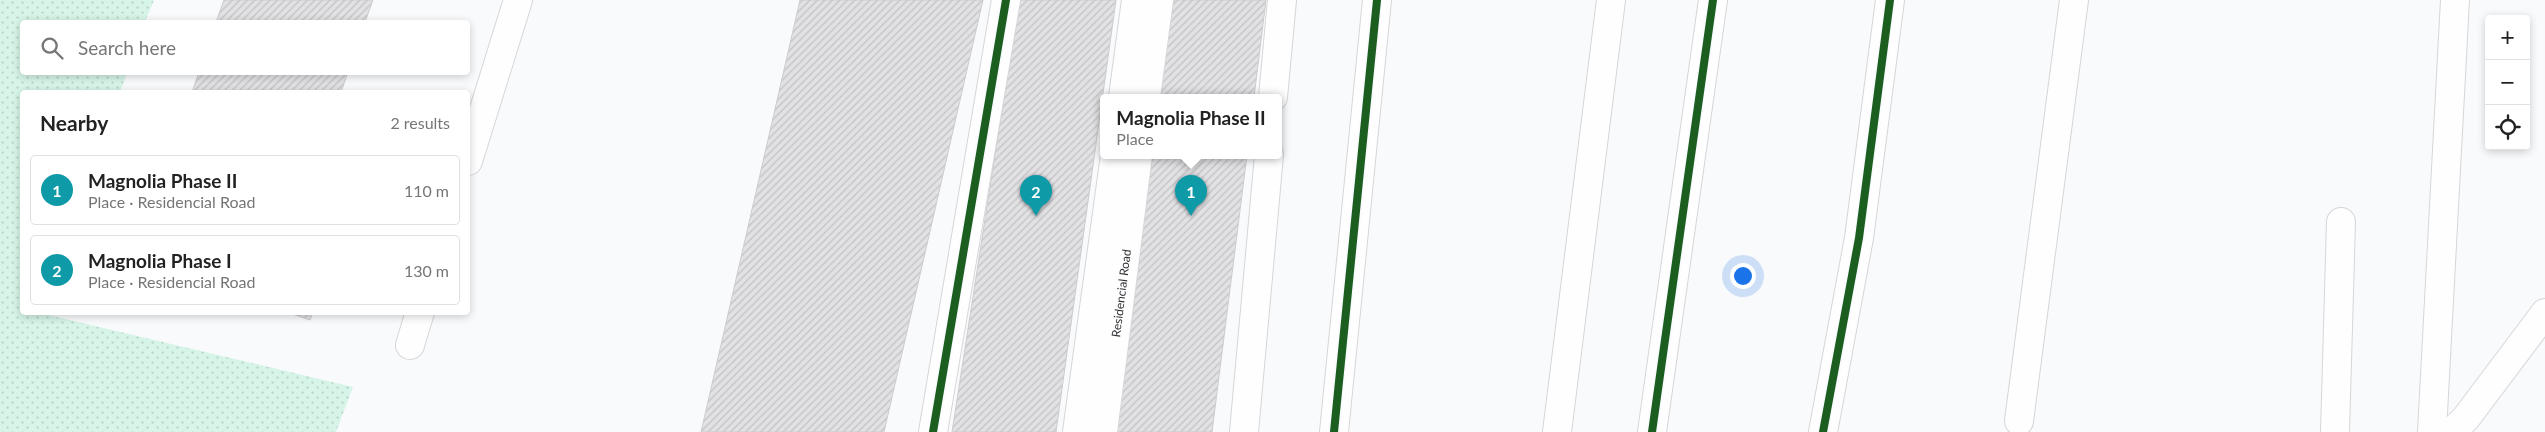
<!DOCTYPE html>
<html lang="en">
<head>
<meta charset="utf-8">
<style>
  :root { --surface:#fff; --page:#f2f2f2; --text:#222; --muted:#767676; --line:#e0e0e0; --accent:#111827 }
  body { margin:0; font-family:Lato,sans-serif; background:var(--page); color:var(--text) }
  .controls { position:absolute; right:15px; top:15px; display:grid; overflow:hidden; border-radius:5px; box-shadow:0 2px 8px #0003 }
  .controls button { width:45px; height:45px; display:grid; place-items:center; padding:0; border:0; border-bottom:1px solid var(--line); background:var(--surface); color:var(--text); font:25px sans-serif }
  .you { position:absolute; left:1742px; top:275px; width:18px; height:18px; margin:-12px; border:4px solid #fff; border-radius:50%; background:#1a73e8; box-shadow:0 0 0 8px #1a73e833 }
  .badge { display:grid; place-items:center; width:32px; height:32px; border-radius:50%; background:var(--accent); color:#fff; font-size:16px; font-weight:700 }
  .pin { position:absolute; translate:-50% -41px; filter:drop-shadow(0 1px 2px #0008) }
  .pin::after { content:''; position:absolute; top:26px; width:18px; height:15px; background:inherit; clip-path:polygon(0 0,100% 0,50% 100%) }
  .popup { position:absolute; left:1100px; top:94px; width:182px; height:65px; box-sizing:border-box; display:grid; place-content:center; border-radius:5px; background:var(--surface); filter:drop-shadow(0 1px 4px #0005); font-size:16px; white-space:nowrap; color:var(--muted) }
  .popup b { font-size:19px; color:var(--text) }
  .popup::after { content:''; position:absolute; left:50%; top:100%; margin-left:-10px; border:10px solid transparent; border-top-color:var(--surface) }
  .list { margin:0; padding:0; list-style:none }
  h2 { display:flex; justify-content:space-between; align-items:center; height:65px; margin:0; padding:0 20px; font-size:21px }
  h2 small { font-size:16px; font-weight:400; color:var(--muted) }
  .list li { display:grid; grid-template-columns:32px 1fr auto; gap:15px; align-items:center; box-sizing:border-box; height:70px; margin:0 10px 10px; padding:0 10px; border:1px solid var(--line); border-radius:5px }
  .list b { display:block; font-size:19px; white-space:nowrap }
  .list p { margin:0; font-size:16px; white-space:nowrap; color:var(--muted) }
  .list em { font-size:16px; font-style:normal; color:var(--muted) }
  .icon { flex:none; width:28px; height:28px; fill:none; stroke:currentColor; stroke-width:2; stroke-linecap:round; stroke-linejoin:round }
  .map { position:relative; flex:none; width:2545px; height:432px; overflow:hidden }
  .search { position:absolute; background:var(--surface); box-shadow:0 2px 8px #0003; left:20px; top:20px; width:450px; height:55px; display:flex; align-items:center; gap:12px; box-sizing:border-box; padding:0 18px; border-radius:5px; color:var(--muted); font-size:19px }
  .panel { position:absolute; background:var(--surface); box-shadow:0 2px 8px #0003; left:20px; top:90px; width:450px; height:225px; border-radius:5px }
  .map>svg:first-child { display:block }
  .grass { fill:url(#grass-dots) }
  .building { fill:url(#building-hatch); stroke:#cccccf }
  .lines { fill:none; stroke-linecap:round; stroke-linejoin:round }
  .minor-casing { stroke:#d5d6d9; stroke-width:30 }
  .minor { stroke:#fefeff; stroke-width:28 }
  .cycleway-casing { stroke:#f8fafd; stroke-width:11 }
  .cycleway { stroke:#1b5e20; stroke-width:8 }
  .labels { text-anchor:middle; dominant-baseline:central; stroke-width:4.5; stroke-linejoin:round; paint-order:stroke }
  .street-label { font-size:12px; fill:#303235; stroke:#f8fafd }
</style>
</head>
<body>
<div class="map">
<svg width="2545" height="432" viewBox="0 0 2545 432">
  <defs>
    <pattern id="grass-dots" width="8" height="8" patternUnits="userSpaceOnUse" patternTransform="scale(1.25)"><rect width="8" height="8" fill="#d6f4e7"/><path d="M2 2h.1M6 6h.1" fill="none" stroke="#b8d2c7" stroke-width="1.8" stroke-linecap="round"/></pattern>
    <pattern id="building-hatch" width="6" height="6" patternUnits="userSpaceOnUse" patternTransform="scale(1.25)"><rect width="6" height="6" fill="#e2e2e5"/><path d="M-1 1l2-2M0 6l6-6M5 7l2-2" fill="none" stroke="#c2c2c5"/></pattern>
  </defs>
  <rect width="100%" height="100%" fill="#f9fafc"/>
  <polygon class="grass" points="0,0 154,0 145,22 22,22 22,72 127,73 120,92 22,92 22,312 40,313 353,387 336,432 0,432"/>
  <g class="building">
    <polygon points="224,0 373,0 365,22 216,22"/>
    <polygon points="800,0 983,0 884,432 701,432"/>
    <polygon points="1019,0 1116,0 1056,432 952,432"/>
    <polygon points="1171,0 1266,0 1254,97 1158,97"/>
    <polygon points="199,72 348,72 341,92 192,92"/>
    <polygon points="1151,155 1247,155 1212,432 1113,432"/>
    <polygon points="287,312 313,312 310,320"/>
  </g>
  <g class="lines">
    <defs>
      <g id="minor">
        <polyline points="1123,97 1136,0"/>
        <polyline points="1146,97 1159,0"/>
        <polyline points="1273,97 1282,0"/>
        <polyline points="468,161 518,0"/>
        <polyline points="410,345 420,312"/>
        <polyline points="2019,421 2074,0"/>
        <polyline points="933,432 1006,0"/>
        <polyline points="1077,432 1115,155"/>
        <path id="s1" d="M1103 432 1138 155"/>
        <polyline points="1244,432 1269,155"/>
        <polyline points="1334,432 1377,0"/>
        <polyline points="1557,432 1611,0"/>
        <polyline points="1652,432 1713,0"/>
        <polyline points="1823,432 1859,238 1890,0"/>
        <polyline points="2335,432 2341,222"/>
        <polyline points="2432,432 2455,0"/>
        <polyline points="2452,432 2466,418 2545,313"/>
      </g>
    </defs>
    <use href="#minor" class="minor-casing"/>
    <use href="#minor" class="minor"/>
    <defs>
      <g id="cycleway">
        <polyline points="933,432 1006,0"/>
        <polyline points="1334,432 1377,0"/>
        <polyline points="1652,432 1713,0"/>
        <polyline points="1823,432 1859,238 1890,0"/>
      </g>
    </defs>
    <use href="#cycleway" class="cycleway-casing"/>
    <use href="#cycleway" class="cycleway"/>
  </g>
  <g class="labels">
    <g class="street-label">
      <text stroke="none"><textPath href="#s1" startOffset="140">Residencial Road</textPath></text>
    </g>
  </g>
</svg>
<div class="controls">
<button>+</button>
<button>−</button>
<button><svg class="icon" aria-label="locate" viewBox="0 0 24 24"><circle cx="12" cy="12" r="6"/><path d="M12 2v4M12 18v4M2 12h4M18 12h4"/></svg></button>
</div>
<div class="you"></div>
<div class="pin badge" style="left:1191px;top:216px;background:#0f9aa8">1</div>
<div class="popup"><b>Magnolia Phase II</b>Place</div>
<div class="pin badge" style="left:1036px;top:216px;background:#0f9aa8">2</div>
<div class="search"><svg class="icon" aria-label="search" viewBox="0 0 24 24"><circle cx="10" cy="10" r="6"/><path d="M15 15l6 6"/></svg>Search here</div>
<section class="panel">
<h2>Nearby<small>2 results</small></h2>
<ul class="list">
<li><span class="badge" style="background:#0f9aa8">1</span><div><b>Magnolia Phase II</b><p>Place · Residencial Road</p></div><em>110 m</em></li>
<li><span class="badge" style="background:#0f9aa8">2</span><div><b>Magnolia Phase I</b><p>Place · Residencial Road</p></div><em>130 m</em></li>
</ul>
</section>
</div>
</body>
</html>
